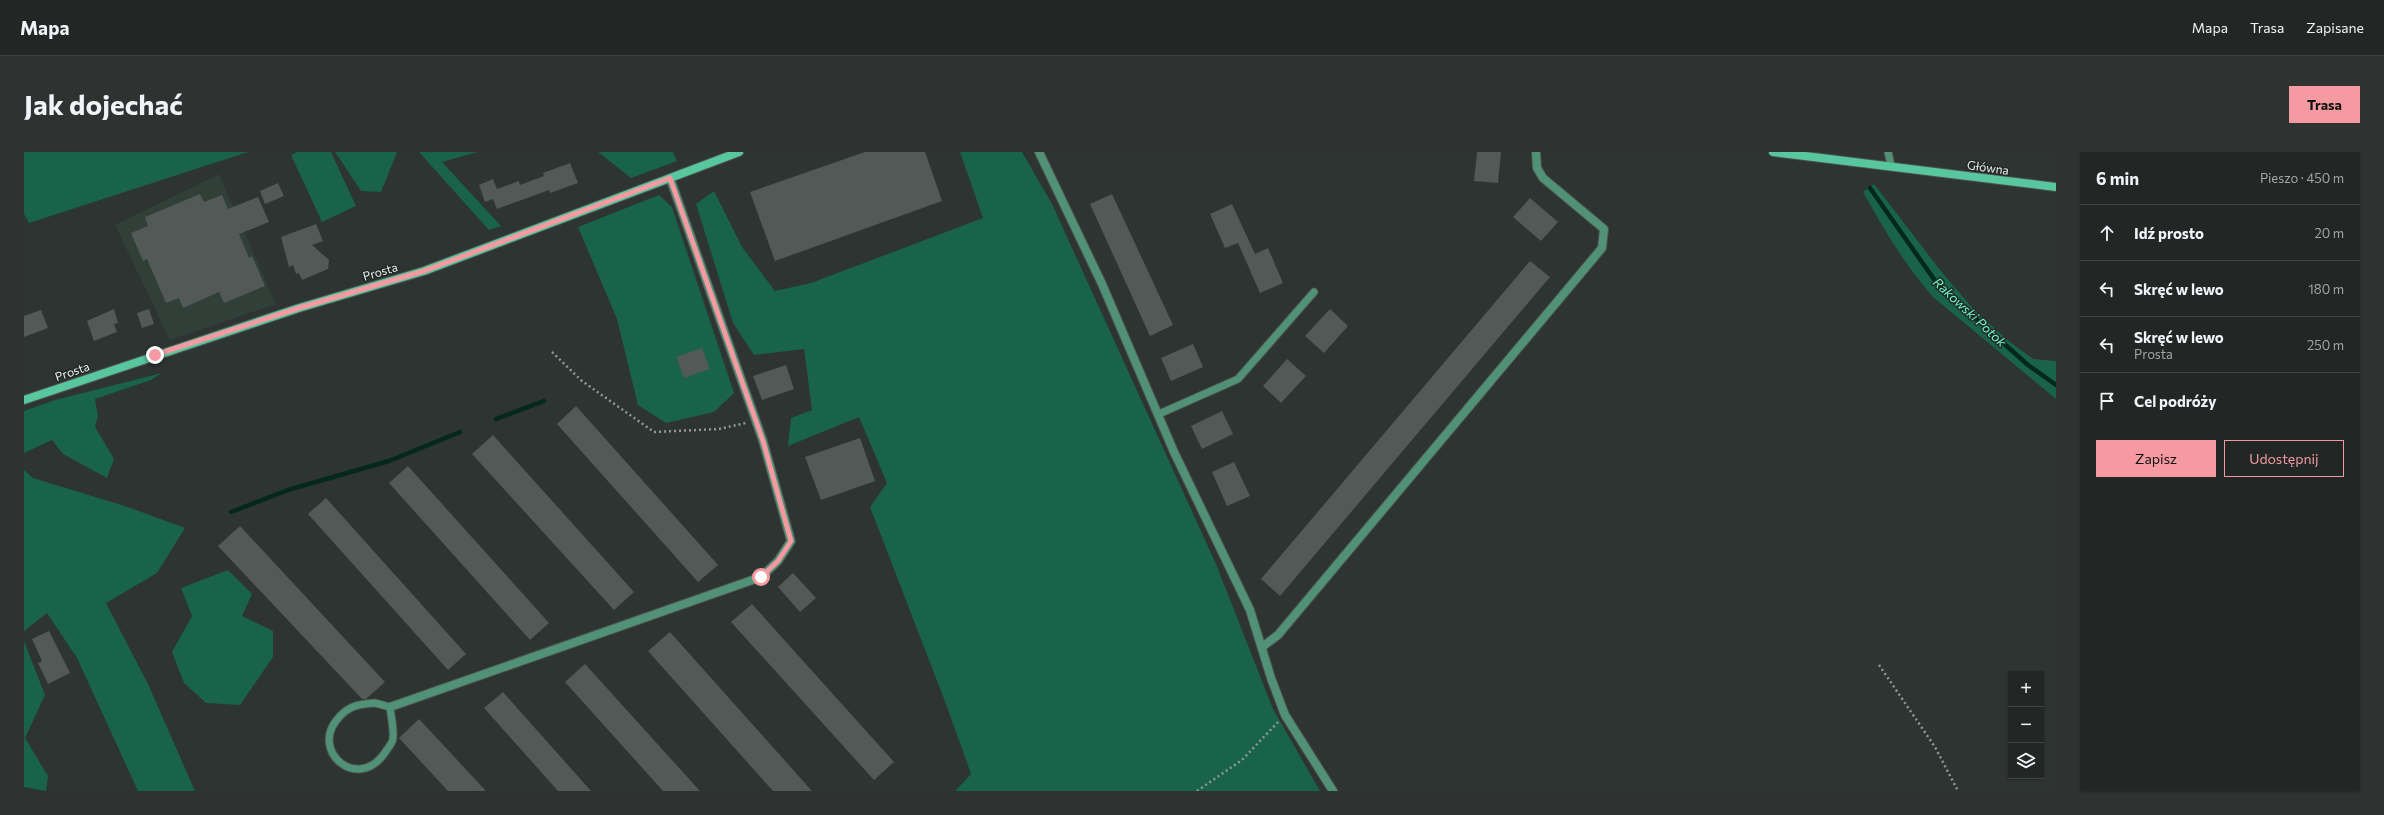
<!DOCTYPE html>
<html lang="pl">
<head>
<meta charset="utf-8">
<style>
  :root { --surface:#222725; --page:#2e3332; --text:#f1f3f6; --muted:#a2a5a7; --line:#3f4442; --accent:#f49aa0 }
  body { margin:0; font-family:Commissioner,sans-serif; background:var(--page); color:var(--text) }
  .controls { position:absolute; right:12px; bottom:12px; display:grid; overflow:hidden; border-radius:0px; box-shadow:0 1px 3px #0004 }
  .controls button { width:36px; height:36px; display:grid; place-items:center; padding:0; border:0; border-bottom:1px solid var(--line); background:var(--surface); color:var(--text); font:20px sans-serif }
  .stop { position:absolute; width:12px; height:12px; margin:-9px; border:3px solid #f49aa0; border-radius:50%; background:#fff }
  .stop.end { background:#f49aa0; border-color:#fff; box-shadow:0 1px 4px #0008 }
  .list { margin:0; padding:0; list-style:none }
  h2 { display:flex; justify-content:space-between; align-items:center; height:52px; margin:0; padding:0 16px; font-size:17px }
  h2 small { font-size:13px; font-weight:400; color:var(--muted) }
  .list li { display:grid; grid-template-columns:26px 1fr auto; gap:12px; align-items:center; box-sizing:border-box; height:56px; padding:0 16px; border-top:1px solid var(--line) }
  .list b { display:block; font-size:15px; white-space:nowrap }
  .list p { margin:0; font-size:13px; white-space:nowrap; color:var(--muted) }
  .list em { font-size:13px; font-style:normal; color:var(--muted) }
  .actions { display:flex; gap:8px; padding:12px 16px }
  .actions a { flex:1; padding:9px 0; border:1px solid var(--accent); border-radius:0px; text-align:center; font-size:14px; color:var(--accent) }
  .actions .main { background:var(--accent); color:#111 }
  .icon { flex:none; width:22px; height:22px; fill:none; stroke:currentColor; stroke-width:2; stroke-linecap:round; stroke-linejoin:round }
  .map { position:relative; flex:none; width:2032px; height:639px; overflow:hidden; border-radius:0px }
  header { display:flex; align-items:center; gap:24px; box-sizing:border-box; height:56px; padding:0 20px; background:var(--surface); border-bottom:1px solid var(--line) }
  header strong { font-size:19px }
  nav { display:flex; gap:22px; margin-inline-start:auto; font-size:14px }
  .intro { display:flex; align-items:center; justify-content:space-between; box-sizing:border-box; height:96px; padding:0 24px }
  h1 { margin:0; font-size:28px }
  .button { padding:10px 18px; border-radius:0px; background:var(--accent); color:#111; font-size:14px; font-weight:700 }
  main { display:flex; gap:24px; padding:0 24px }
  aside { flex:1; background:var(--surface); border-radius:0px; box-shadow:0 1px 3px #0004 }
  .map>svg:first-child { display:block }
  .built { fill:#313f39 }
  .green { fill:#18634a }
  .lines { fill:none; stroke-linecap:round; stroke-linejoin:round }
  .stream { stroke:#05281c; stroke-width:4.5 }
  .building { fill:#525956 }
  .lane-casing { stroke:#4b524f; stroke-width:9 }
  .street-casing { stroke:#4b524f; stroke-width:10 }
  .secondary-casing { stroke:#4b524f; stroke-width:10 }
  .path { stroke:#939996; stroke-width:2.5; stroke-dasharray:2 3; stroke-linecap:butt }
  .lane { stroke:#509177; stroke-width:7 }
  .street { stroke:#509177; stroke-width:8 }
  .secondary { stroke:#58c69e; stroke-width:8 }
  .route { stroke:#f49aa0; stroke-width:5 }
  .labels { text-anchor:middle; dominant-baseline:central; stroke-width:3; stroke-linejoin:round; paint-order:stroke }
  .street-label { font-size:12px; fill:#ebefed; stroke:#232a27 }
  .water-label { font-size:13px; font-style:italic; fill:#6bf9c5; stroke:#232a27 }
</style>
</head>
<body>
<header>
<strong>Mapa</strong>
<nav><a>Mapa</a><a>Trasa</a><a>Zapisane</a></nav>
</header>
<div class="intro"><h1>Jak dojechać</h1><a class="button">Trasa</a></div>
<main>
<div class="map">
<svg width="2032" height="639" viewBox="0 0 2032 639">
  <rect width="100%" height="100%" fill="#2d3431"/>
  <polygon class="built" points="195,22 252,152 146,188 91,73"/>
  <g class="green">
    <polygon points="0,0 224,0 5,71 0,62"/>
    <polygon points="273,0 307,0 332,54 298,70 267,3"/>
    <polygon points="311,0 373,0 357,40 337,39"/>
    <polygon points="395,0 453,0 418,10 477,74 465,78"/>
    <polygon points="574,0 649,0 653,9 607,26"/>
    <polygon points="936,0 998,0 1028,52 1192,412 1249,557 1296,639 931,639 947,622 922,552 846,355 863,331 835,265 764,294 767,266 788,258 780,197 730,203 709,171 672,52 690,39 718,95 751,139 787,131 959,66"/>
    <path d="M1850 32 1916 118 1951 159 1986 190 2009 207 2032 209V247L1909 145C1881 113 1860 78 1839 40Z"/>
    <polygon points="635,43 648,55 710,241 690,260 642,271 614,253 593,167 554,75"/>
    <polygon points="138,221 127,228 71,247 74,264 71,275 90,307 83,326 39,302 28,288 0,301 0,259 31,248"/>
    <polygon points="0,318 9,326 101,354 161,376 133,421 82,451 124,532 171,639 114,639 53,506 23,461 0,479"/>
    <polygon points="204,418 228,442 218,464 249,479 249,505 216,553 182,551 160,531 148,500 168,464 157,436"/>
    <polygon points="0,489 21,543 1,586 24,624 22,639 0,635"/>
  </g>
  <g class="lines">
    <g class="stream">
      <polyline points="1846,36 1914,133 2004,213 2032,233"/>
      <polyline points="472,267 520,249"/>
      <polyline points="207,360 264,338 365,309 436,280"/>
    </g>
  </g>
  <g class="building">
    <polygon points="841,0 901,0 918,49 751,109 726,40"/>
    <polygon points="1453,0 1477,0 1474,31 1450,29"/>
    <polygon points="546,11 554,31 526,41 525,38 473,57 469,47 461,50 455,33 469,27 473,37 495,29 496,33 520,24 519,21"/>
    <polygon points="254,31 260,44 241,52 236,39"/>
    <polygon points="176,42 180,50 198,43 204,57 234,45 245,70 215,82 225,106 228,104 241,134 200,151 195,140 159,156 155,146 142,151 123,107 119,109 107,81 124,74 121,65"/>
    <polygon points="1088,42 1149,173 1126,184 1066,52"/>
    <polygon points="1506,46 1534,70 1517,89 1489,65"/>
    <polygon points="1208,52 1231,102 1244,96 1259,131 1236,141 1214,91 1201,96 1186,62"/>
    <polygon points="292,72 299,89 288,93 305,108 304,117 278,128 275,121 272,122 269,113 265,115 257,85"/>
    <polygon points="1506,109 1526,125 1256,444 1237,427"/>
    <polygon points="90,157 94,171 90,172 93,180 70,189 63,169"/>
    <polygon points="125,157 130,172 118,176 113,161"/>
    <polygon points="1306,157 1324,174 1300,201 1281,184"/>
    <polygon points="17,158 24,176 0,185 0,164"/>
    <polygon points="1169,192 1179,215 1147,229 1137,206"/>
    <polygon points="678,196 686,217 660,226 652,205"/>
    <polygon points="1263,207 1282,224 1257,251 1239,234"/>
    <polygon points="762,213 770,237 738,248 729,224"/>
    <polygon points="552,254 694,413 674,430 533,272"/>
    <polygon points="1198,259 1209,282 1178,297 1167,274"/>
    <polygon points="469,283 610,440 590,458 448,302"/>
    <polygon points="836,286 851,329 797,348 781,305"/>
    <polygon points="1210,310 1226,344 1203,354 1188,320"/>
    <polygon points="384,314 525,471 506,488 365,331"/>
    <polygon points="302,346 442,502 424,518 284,362"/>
    <polygon points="216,374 361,530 342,547 338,547 194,394"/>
    <polygon points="769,421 792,446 776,460 754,435"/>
    <polygon points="728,452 870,610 850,628 707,470"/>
    <polygon points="25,479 46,521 24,532 14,511 18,509 8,487"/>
    <polygon points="646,480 788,639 749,639 624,499"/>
    <polygon points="561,512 676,639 639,639 541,530"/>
    <polygon points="479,540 567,639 534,639 460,556"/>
    <polygon points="395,567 462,639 424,639 375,586"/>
  </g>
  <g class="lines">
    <defs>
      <g id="lane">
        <polyline points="1864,0 1867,13"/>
        <polyline points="1135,262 1214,227 1290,140"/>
        <path d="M351 551 366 555C367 565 370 576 369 586 369 591 363 597 360 602 333 639 288 600 312 569 323 554 334 552 351 551Z"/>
      </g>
      <g id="street">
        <polyline points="1015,0 1078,132 1150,300 1226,458 1247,526 1261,563 1309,639"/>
        <polyline points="1238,495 1254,483 1578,96 1580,77 1519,26 1513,16 1512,0"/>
        <polyline points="366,555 737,425 754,409 767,389 739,289 646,26"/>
      </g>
      <g id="secondary">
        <polyline points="1749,0 2032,35"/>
        <polyline points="0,248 275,156 400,119 715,0"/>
      </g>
    </defs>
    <use href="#lane" class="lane-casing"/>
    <use href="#street" class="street-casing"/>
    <use href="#secondary" class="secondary-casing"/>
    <g class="path">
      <polyline points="528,200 558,229 630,280 695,277 722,271"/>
      <polyline points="1855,513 1911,595 1934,639"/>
      <polyline points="1173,639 1218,608 1254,570"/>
    </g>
    <use href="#lane" class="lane"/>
    <use href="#street" class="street"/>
    <use href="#secondary" class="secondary"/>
  </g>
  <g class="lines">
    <polyline class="route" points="131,203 275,156 400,119 646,26 739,289 767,389 754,409 737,425"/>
  </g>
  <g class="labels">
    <g class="street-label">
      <text transform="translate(1964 15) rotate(8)">Główna</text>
      <text transform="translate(356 119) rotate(-16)">Prosta</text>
      <text transform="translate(48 219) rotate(-19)">Prosta</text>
    </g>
    <g class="water-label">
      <text transform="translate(1946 160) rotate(43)">Rakowski Potok</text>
    </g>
  </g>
</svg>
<div class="controls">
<button>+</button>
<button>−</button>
<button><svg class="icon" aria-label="layers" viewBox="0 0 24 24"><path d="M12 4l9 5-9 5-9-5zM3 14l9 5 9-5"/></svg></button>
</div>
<div class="stop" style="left:737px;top:425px"></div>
<div class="stop end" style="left:131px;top:203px"></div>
</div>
<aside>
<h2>6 min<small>Pieszo · 450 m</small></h2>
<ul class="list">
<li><svg class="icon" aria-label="ahead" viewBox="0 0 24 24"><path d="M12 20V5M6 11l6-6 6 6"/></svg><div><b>Idź prosto</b></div><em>20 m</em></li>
<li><svg class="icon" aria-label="left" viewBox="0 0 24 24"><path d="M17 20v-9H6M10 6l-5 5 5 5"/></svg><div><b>Skręć w lewo</b></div><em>180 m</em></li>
<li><svg class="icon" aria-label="left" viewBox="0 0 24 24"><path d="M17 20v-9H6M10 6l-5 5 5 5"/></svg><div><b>Skręć w lewo</b><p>Prosta</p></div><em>250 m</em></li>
<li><svg class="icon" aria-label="arrive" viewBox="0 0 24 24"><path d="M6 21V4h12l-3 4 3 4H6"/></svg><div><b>Cel podróży</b></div></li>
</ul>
<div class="actions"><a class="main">Zapisz</a><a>Udostępnij</a></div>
</aside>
</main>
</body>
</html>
